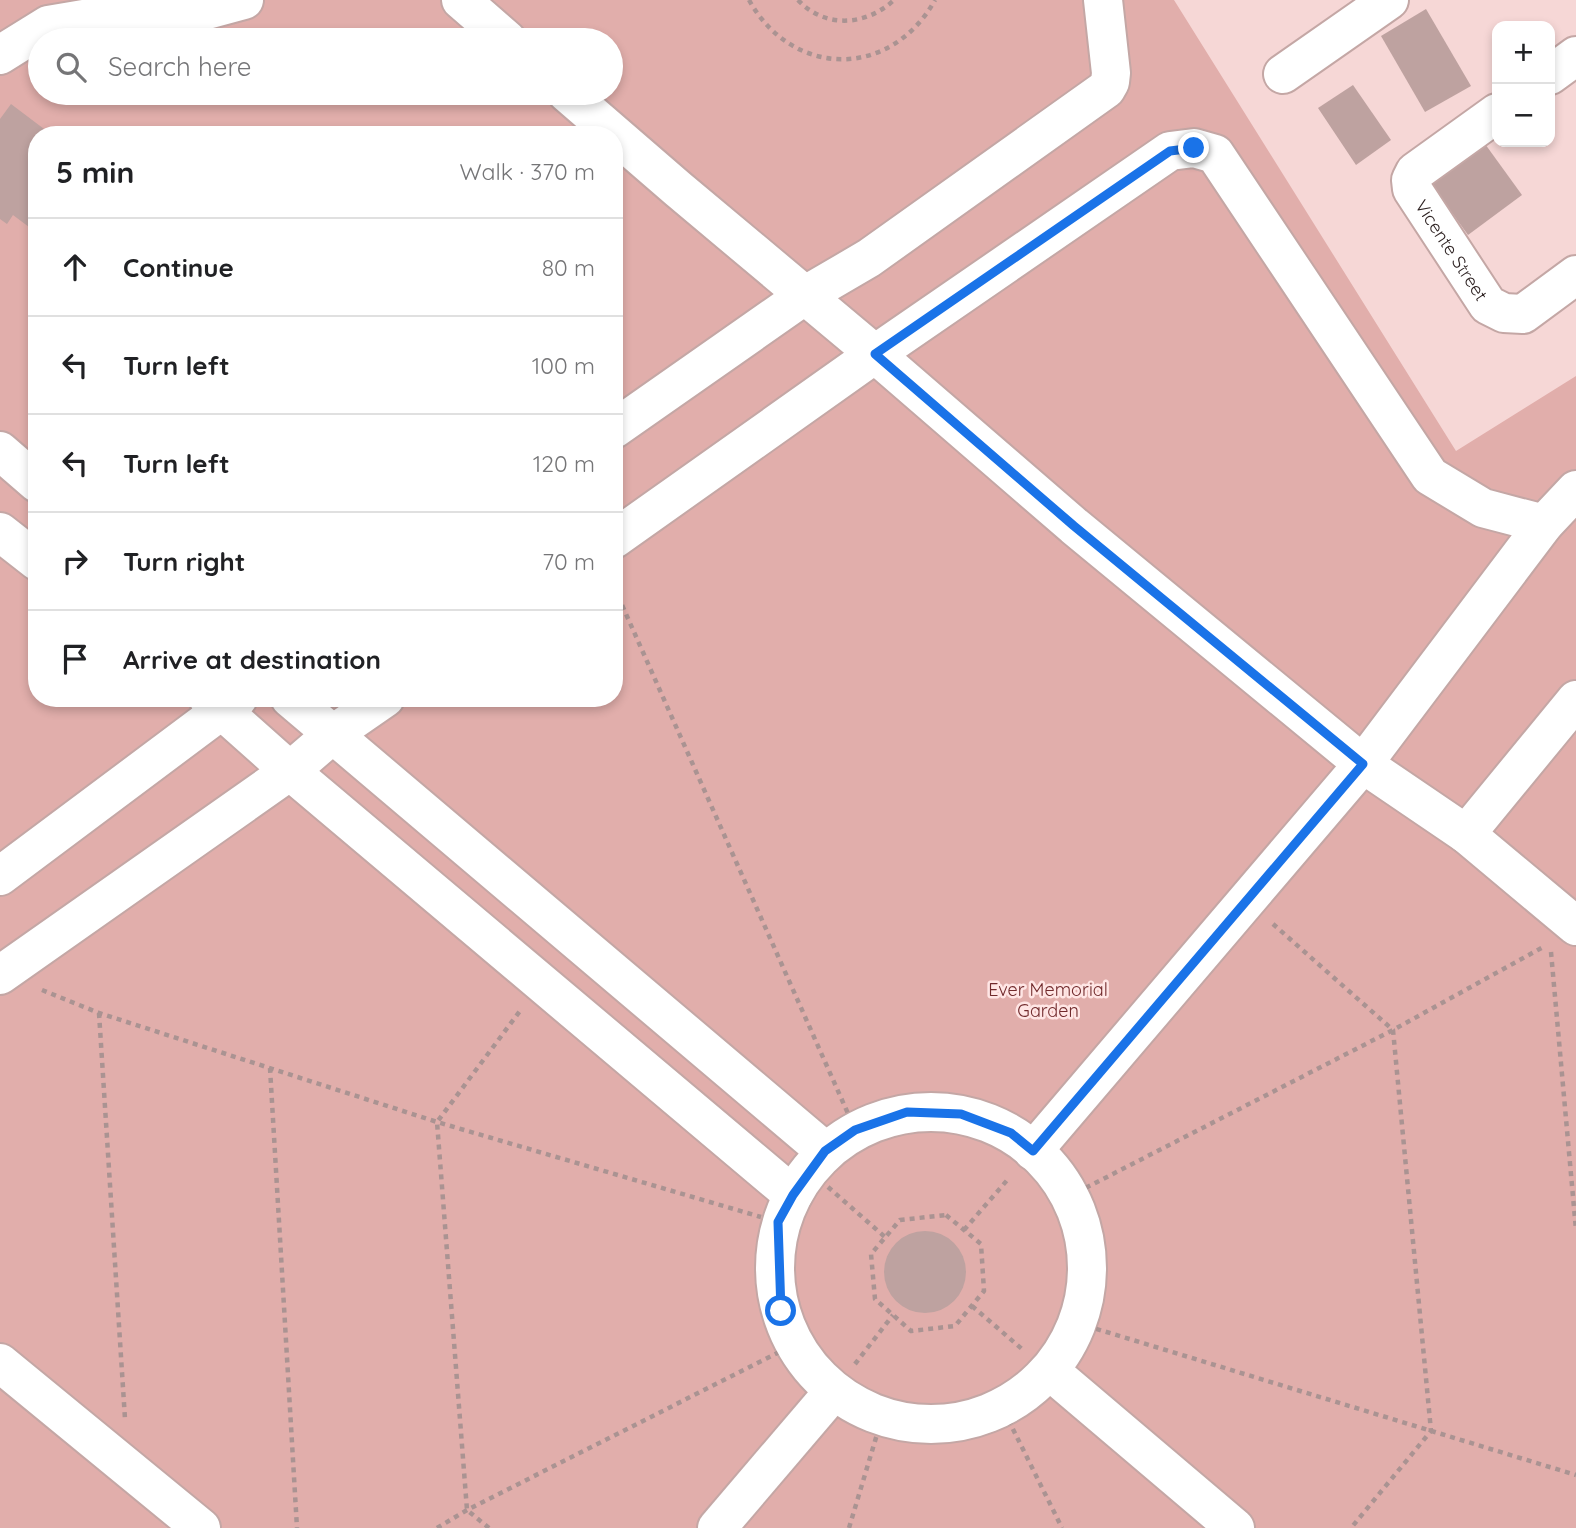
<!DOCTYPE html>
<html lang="en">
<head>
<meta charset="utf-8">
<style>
  :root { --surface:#fff; --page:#f2f2f2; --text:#202124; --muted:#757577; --line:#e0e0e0 }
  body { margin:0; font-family:Quicksand,sans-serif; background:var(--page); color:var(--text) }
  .controls { position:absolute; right:21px; top:21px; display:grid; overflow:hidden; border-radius:14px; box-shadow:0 4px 10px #0003 }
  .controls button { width:63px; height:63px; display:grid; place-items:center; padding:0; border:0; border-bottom:2px solid var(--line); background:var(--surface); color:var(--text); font:35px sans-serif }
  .stop { position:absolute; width:21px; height:21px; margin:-16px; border:5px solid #1a73e8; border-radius:50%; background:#fff }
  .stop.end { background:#1a73e8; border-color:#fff; box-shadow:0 2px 7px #0008 }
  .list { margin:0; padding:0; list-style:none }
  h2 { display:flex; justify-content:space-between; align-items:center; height:91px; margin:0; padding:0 28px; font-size:30px }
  h2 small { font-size:23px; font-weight:400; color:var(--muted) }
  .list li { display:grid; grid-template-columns:46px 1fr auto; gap:21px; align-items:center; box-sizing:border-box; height:98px; padding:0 28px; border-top:2px solid var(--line) }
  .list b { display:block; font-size:26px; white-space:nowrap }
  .list em { font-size:23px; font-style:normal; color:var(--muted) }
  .icon { flex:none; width:38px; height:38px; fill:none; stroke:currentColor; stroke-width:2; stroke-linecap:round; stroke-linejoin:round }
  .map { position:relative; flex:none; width:1576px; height:1528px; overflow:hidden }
  .search { position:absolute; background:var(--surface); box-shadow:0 4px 10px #0003; left:28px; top:28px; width:595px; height:77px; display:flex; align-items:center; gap:18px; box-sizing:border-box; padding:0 24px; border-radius:38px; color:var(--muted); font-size:26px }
  .panel { position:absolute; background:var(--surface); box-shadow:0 4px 10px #0003; left:28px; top:126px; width:595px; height:581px; border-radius:28px }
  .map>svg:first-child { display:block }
  .green { fill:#e1aeab; fill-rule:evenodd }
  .building { fill:#bea2a0 }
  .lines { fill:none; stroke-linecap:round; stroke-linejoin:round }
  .minor-casing { stroke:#c4a7a5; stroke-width:42 }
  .path { stroke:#aa9392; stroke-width:4.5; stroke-dasharray:5 5; stroke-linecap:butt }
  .minor { stroke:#fff; stroke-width:38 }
  .route { stroke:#1a73e8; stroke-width:9 }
  .labels { text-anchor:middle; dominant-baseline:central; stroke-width:5; stroke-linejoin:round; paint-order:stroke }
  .street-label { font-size:18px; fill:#2e2323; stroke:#ffe6e5 }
  .park-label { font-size:18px; fill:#712a2c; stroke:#ffe6e5 }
</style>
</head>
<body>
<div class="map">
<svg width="1576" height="1528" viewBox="0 0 1576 1528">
  <rect width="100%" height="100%" fill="#f6d7d6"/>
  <path class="green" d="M0 0H1174L1456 451 1576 376V1528H0ZM40 40H611V93H40ZM37 135H614V698H37Z"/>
  <g class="building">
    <polygon points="1426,9 1471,86 1425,112 1381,36"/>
    <polygon points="1353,85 1391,140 1356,165 1318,108"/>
    <polygon points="11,104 52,135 37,135 37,233 13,215 7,224 0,219 0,119"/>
    <polygon points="1480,137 1522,195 1468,235 1426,177"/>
    <circle cx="925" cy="1272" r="41"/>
  </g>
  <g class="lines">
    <defs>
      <g id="minor">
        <polyline points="461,0 507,40"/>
        <polyline points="0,55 48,25 125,12 185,16 244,0"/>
        <polyline points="1283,74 1389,0"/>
        <polyline points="1550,75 1576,56"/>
        <polyline points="567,93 678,189 875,354 1074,526 1363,764 1466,834 1576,926"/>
        <path id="s1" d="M1497 113 1415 172 1411 180 1412 189 1488 305 1504 313 1523 314 1576 275"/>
        <polyline points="614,429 804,296 869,258 1106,89 1110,82 1111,73 1103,0"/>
        <polyline points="0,451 37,483"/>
        <polyline points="0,532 37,561"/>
        <polyline points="614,539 875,354 1170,151 1194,148 1215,154 1430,476 1483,508 1544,524"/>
        <polyline points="208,698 290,771 793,1195"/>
        <polyline points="290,698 825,1151"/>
        <polyline points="1466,834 1576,700"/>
        <polyline points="0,876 238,698"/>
        <polyline points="0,975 290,771 333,734 385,698"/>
        <circle cx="931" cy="1268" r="156"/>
        <polyline points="1033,1151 1363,764 1544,524 1576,490"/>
        <polyline points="0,1363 201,1528"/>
        <polyline points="1050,1371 1235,1528"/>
        <polyline points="717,1528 833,1392"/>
      </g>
    </defs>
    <use href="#minor" class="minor-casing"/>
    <g class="path">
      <path d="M749 0C793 79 891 79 935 0"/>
      <path d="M798 0C825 29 866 26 894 0"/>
      <polyline points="614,587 854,1127"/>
      <polyline points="1273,924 1393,1030 1431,1431 1351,1528"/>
      <polyline points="1551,952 1576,1230"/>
      <polyline points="42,990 99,1013 437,1122 761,1217"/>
      <polyline points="99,1013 125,1419"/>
      <polyline points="270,1068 297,1528"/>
      <polyline points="828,1187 885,1237"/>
      <polyline points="1068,1197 1393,1030 1545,946"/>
      <polygon points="946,1215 981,1244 984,1291 955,1326 911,1331 875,1299 871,1254 900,1220"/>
      <polyline points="964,1230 1009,1178"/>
      <polyline points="972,1306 1022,1349"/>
      <polyline points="1077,1323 1576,1475"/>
      <polyline points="855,1364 893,1315"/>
      <polyline points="1004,1411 1062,1528"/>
      <polyline points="437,1528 467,1510 795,1344"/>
      <polyline points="489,1528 467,1510 437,1122 520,1011"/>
      <polyline points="849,1528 881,1421"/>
    </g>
    <use href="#minor" class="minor"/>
  </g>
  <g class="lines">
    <polyline class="route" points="781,1311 778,1222 793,1195 825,1151 855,1130 907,1112 961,1114 1011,1133 1033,1151 1363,764 1074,526 875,354 1170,151 1194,148"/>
  </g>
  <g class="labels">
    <g class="street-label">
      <text stroke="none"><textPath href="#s1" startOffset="192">Vicente Street</textPath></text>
    </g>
    <g class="park-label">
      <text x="1048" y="989">Ever Memorial<tspan x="1048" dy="21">Garden</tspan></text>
    </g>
  </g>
</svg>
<div class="controls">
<button>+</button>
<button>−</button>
</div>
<div class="stop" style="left:781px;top:1311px"></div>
<div class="stop end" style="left:1194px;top:148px"></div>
<div class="search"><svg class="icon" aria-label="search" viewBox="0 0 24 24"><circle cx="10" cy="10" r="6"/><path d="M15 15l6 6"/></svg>Search here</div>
<section class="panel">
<h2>5 min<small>Walk · 370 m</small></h2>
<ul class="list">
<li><svg class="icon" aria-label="ahead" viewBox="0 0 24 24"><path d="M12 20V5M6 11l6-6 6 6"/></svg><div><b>Continue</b></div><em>80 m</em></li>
<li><svg class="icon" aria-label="left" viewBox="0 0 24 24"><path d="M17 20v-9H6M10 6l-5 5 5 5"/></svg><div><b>Turn left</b></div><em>100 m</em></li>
<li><svg class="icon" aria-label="left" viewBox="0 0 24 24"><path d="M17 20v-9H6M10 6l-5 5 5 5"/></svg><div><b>Turn left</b></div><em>120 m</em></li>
<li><svg class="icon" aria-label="right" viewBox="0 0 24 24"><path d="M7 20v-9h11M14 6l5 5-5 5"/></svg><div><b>Turn right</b></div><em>70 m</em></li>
<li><svg class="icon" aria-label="arrive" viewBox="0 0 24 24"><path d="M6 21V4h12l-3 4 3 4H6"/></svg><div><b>Arrive at destination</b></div></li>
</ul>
</section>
</div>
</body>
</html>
